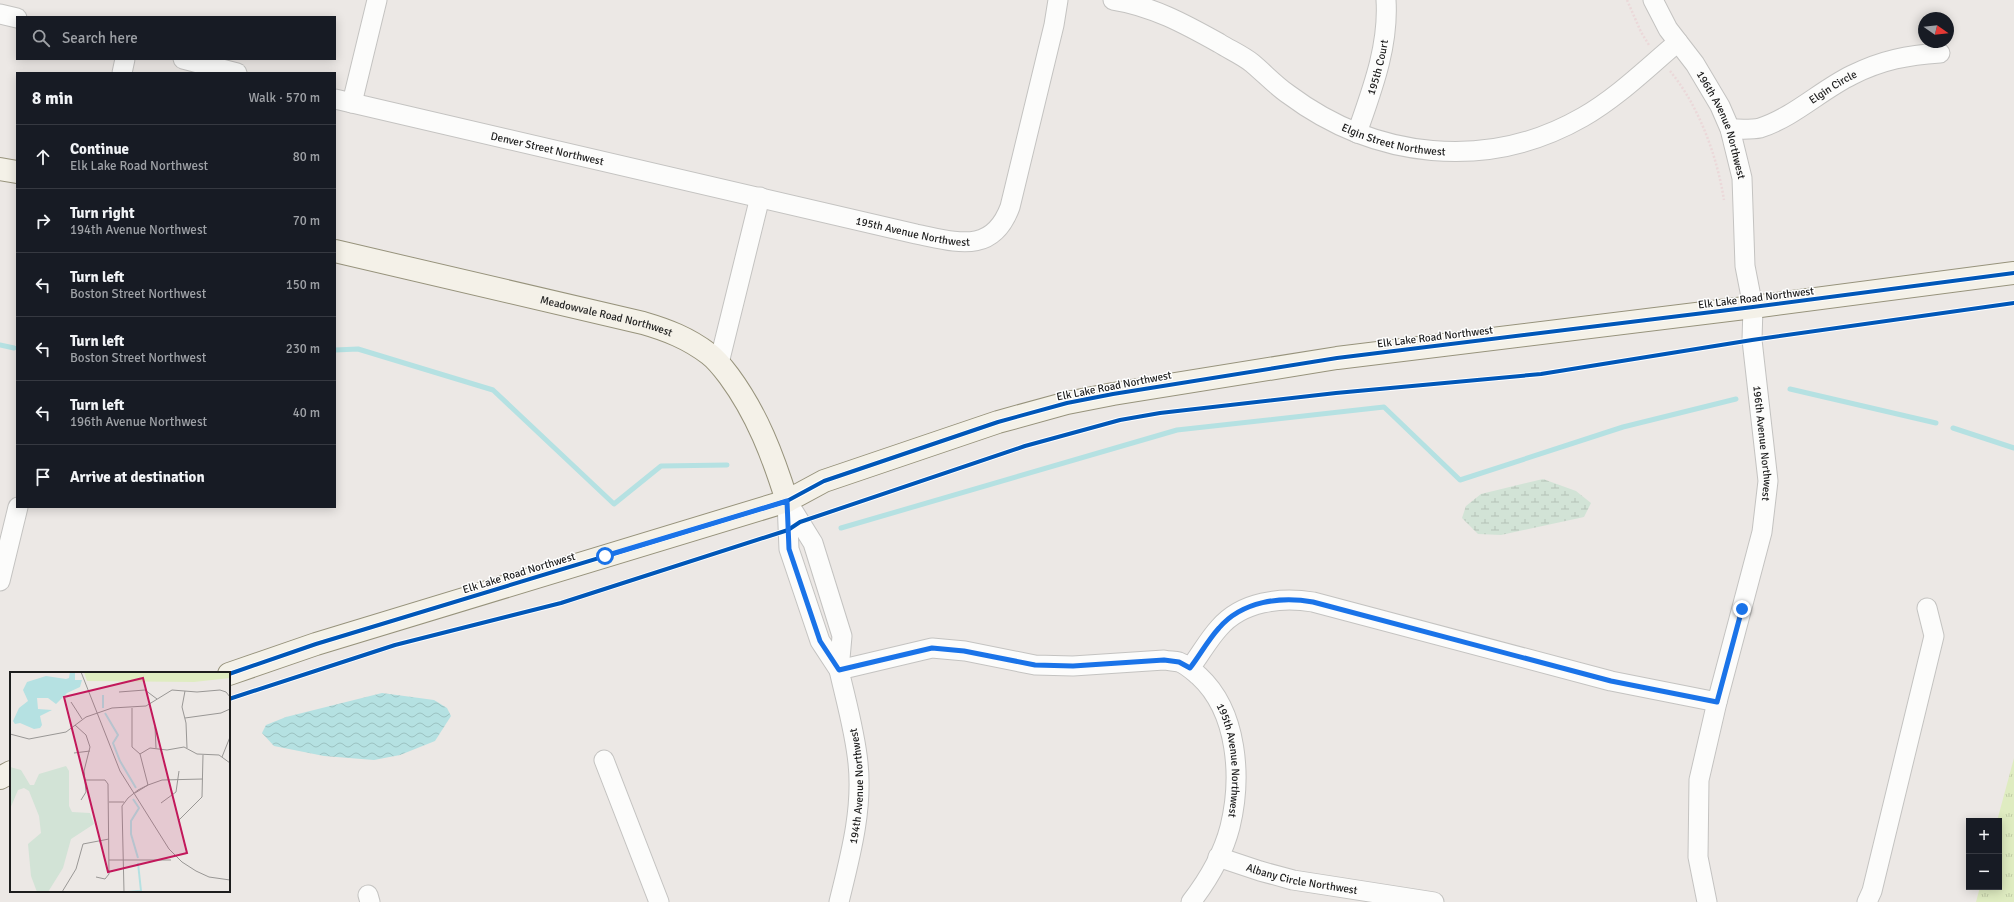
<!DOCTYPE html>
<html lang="en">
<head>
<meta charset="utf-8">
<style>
  :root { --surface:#171b24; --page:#242831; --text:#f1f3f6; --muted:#9ea1a6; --line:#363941 }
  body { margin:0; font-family:Signika,sans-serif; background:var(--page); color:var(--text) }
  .controls { position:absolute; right:12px; bottom:12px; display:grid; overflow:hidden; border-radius:0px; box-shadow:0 2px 10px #0003 }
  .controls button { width:36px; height:36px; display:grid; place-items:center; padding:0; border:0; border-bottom:1px solid var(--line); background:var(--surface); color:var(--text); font:20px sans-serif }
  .compass { position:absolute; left:1918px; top:12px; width:36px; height:36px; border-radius:50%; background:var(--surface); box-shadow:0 2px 10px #0003; rotate:104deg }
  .stop { position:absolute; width:12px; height:12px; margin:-9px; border:3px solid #1a73e8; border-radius:50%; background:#fff }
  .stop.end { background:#1a73e8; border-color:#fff; box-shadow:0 1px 4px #0008 }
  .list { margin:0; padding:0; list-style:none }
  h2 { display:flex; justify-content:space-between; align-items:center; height:52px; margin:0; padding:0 16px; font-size:17px }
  h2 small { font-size:13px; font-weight:400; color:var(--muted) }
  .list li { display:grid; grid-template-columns:26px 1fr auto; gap:12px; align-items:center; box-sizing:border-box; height:64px; padding:0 16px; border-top:1px solid var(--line) }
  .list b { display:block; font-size:15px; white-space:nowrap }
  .list p { margin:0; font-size:13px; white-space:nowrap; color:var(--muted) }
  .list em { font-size:13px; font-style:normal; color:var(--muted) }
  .icon { flex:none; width:22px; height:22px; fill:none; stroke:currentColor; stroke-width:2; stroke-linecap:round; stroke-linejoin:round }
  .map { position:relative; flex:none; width:2014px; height:902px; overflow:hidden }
  .search { position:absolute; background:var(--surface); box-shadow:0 2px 10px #0003; left:16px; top:16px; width:320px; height:44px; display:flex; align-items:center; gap:10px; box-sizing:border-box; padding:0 14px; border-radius:0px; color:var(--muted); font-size:15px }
  .panel { position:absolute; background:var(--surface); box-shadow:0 2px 10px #0003; left:16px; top:72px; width:320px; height:436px; border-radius:0px }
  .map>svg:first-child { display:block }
  .grass { fill:url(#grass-tufts) }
  .wetland { fill:url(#wetland-marsh) }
  .water { fill:url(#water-waves) }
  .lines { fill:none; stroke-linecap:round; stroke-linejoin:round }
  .stream { stroke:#b5e1e2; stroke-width:5 }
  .street-casing { stroke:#c4c3c1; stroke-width:21 }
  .secondary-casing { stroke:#97937c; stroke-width:24 }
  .path { stroke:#ebd8d9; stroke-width:2.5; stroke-dasharray:2 2; stroke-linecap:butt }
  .street { stroke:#fcfcfb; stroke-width:19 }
  .secondary { stroke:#f4f1e8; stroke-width:22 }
  .cycleway-casing { stroke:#fff; stroke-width:6 }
  .cycleway { stroke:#0057b8; stroke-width:4 }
  .route { stroke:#1a73e8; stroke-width:5 }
  .labels { text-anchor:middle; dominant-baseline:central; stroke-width:3; stroke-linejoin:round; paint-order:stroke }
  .street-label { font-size:11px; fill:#1d1d1d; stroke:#fff }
  .inset-river { fill:none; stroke:#b5e1e2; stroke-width:2 }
  .inset-road { fill:none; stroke:#999795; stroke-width:1 }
  .view { fill:#c2185b; fill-opacity:0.15; stroke:#c2185b; stroke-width:2 }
  .inset-edge { fill:none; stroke:#1d1d1d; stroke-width:2 }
</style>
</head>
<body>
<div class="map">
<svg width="2014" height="902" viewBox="0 0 2014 902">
  <defs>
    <pattern id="grass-tufts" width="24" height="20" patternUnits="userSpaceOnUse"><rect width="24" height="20" fill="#dfecc1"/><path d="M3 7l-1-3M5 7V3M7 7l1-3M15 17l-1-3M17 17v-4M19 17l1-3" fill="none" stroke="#bfcaa5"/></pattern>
    <pattern id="wetland-marsh" width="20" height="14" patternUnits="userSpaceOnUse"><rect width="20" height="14" fill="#d2e3d6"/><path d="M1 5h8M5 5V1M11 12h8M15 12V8" fill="none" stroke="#b4c2b7"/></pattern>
    <pattern id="water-waves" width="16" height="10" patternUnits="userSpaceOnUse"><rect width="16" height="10" fill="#b5e1e2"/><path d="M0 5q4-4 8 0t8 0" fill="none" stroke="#9bc1c1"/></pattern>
  </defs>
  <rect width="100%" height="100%" fill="#ece8e5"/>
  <polygon class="grass" points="2014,758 2014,902 1976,902 1980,887 1999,887 1999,821 1997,821"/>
  <polygon class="wetland" points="1543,479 1576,491 1591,503 1584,517 1501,535 1478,534 1462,518 1466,506 1481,494"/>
  <polygon class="water" points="382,693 434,700 447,708 451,716 435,741 400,755 374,760 324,756 274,746 262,733 266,725 286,717"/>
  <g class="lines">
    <g class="stream">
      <polyline points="0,345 14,348"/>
      <polyline points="335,350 358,349 493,390 614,504 661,466 727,465"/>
      <polyline points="1790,389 1936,423"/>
      <polyline points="1953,428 2014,448"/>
      <polyline points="841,528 1177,430 1384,407 1460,480 1623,427 1736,399"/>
    </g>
    <defs>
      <g id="street">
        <path id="s1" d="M1113 0C1152 6 1185 24 1219 43 1230 50 1242 55 1252 63 1264 73 1275 85 1288 94 1375 159 1487 172 1583 117 1618 97 1648 67 1678 42"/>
        <path id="s2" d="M1653 0 1668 29 1695 64 1720 106 1730 129 1742 178 1745 266 1753 307 1752 340 1768 481 1762 532 1717 702 1699 780 1698 857 1707 902"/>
        <polyline points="0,14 17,18"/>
        <polyline points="183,59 237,73"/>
        <polyline points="122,73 125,59"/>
        <path id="s3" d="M335 99 916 234C957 242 992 255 1010 207L1054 25 1058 0"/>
        <polyline points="352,103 377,0"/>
        <path id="s4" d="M1730 129C1739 129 1751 130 1760 128 1794 117 1821 90 1852 75 1882 60 1908 55 1940 53"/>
        <path id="s5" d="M1357 133C1372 90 1389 46 1386 0"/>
        <polyline points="719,363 760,197"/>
        <polygon points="787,501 813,543 842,636 839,670 820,641 789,549"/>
        <polyline points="0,581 18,507"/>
        <path d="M1190 668C1200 655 1208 640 1219 628 1242 601 1281 597 1313 602L1611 681 1717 702"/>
        <polyline points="604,760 659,902"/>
        <path id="s6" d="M1218 857 1260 871 1293 880 1434 902"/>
        <polyline points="368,895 370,902"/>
        <path id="s7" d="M839 902C850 857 863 810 858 763 855 732 846 701 839 670L932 648 965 651 1035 665 1073 666 1164 660C1169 661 1175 661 1179 662 1187 665 1193 671 1199 676 1238 712 1242 778 1230 827 1223 854 1208 880 1191 902"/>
        <polyline points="1867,902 1872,891 1934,636 1927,608"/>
      </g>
      <g id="secondary">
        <polyline points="0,169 17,172"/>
        <path id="s8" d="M335 251 643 323C667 330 688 338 709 354 717 360 723 368 729 376 757 414 773 456 787 501"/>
        <polyline points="229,674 316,644 787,501 824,481 998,422 1067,403 1113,394 1337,358 1753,307 2014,273"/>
        <polyline points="0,778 11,772"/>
      </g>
    </defs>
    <use href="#street" class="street-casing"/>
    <use href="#secondary" class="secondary-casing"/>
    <g class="path">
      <polyline points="1627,0 1641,32 1649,45"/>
      <path d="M1670 71C1699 106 1717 156 1724 200"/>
    </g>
    <use href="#street" class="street"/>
    <use href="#secondary" class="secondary"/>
    <defs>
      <g id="cycleway">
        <polyline points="229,674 316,644 787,501 824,481 998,422 1067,403 1113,394 1337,358 1753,307 2014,273"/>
        <polyline points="229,699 395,645 561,603 788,530 800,522 1025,446 1120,420 1160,413 1336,393 1541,374 1752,340 2014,303"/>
      </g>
    </defs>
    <use href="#cycleway" class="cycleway-casing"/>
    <use href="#cycleway" class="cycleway"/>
  </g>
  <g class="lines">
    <path class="route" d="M605 556 787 501 789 549 820 641 839 670 932 648 964 651 1035 665 1073 666 1164 660 1179 662 1190 668C1200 655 1208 640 1219 628 1242 601 1281 596 1313 602L1611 681 1717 702 1742 609"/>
  </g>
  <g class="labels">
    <g class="street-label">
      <text stroke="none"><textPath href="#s5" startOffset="69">195th Court</textPath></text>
      <text stroke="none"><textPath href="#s4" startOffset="114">Elgin Circle</textPath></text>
      <text stroke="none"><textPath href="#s2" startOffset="144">196th Avenue Northwest</textPath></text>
      <text stroke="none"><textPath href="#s1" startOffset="318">Elgin Street Northwest</textPath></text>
      <text stroke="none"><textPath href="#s3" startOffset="218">Denver Street Northwest</textPath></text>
      <text stroke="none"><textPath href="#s3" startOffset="593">195th Avenue Northwest</textPath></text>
      <text transform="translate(1756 298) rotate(-7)">Elk Lake Road Northwest</text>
      <text stroke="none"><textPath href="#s8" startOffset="279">Meadowvale Road Northwest</textPath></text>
      <text transform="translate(1435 337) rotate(-7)">Elk Lake Road Northwest</text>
      <text transform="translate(1114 386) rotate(-11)">Elk Lake Road Northwest</text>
      <text stroke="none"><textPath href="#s2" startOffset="468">196th Avenue Northwest</textPath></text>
      <text transform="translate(519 573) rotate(-17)">Elk Lake Road Northwest</text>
      <text stroke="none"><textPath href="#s7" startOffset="698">195th Avenue Northwest</textPath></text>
      <text stroke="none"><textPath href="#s7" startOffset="118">194th Avenue Northwest</textPath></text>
      <text stroke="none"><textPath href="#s6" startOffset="87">Albany Circle Northwest</textPath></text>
    </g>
  </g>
  <g transform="translate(10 672)">
    <rect width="220" height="220" fill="#ece8e5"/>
    <path d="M74 0H220V6L184 10 77 9Z" fill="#dfecc1"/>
    <path d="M56 94 59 99V134L62 140 80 141 84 152 61 167 53 196 38 220H27L21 204 18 172 31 161 29 144 19 119 14 116 8 118 0 137V95L11 98 20 113H24L29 102Z" fill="#d2e3d6"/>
    <path d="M60 0H65V8H72L70 15 57 21 46 32 38 26H27L28 37 42 38 30 44 32 53 30 56 24 57 10 51 5 52 3 49 9 36 18 29 13 18 17 10 36 4 56 7 59 6Z" fill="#b5e1e2"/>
    <path class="inset-river" d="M93 23V36M95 41 108 63 103 71 110 89 126 116M123 127 129 136 121 149V162L128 186M118 220 131 219 128 191"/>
    <path class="inset-road" d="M71 0 110 99 159 177 172 190 186 199 199 205 220 208M175 19 172 35 176 51 177 76M109 20 135 18 147 27M61 30 72 47M122 36V75L130 82M175 46 211 41 220 37M65 53 76 63 80 75 74 99 76 120 71 128M145 55 146 76M0 62 19 67 56 60 76 45 102 36 136 34 162 18 187 20 210 18 216 20 220 25M64 81 80 79M130 82 140 76 157 78 174 75 187 82 209 83 220 91M130 82 138 113 152 108 193 107M212 85 220 65M75 108H95L98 112 99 202 95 207 86 205M99 130H114M151 131 166 120 169 99M168 149 192 125 193 83M99 188H161M52 220 66 197 73 172 99 167M114 220 112 134 118 126 128 118 138 113 125 121"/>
    <path class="view" d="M133 6 177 181 98 200 54 25Z"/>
    <rect width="220" height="220" class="inset-edge"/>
  </g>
</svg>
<div class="controls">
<button>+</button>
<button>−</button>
</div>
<svg class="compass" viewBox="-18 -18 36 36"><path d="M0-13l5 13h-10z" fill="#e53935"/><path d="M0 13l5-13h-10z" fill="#9ea1a6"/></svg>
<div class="stop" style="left:605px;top:556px"></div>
<div class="stop end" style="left:1742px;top:609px"></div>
<div class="search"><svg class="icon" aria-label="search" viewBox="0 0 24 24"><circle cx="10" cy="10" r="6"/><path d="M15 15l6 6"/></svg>Search here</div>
<section class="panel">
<h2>8 min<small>Walk · 570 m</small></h2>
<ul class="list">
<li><svg class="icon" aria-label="ahead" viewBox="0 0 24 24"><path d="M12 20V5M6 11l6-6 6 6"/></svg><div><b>Continue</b><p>Elk Lake Road Northwest</p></div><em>80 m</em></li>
<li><svg class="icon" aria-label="right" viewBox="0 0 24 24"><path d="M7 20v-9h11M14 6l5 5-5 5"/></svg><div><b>Turn right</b><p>194th Avenue Northwest</p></div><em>70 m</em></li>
<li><svg class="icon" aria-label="left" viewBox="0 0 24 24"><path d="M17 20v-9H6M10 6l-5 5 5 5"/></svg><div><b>Turn left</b><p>Boston Street Northwest</p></div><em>150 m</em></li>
<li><svg class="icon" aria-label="left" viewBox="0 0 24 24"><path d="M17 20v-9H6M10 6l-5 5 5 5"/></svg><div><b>Turn left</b><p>Boston Street Northwest</p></div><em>230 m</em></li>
<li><svg class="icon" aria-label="left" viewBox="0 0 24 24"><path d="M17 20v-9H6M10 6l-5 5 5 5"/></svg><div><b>Turn left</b><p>196th Avenue Northwest</p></div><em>40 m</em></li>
<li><svg class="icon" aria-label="arrive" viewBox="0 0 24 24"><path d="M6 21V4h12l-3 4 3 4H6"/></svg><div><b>Arrive at destination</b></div></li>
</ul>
</section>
</div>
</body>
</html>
